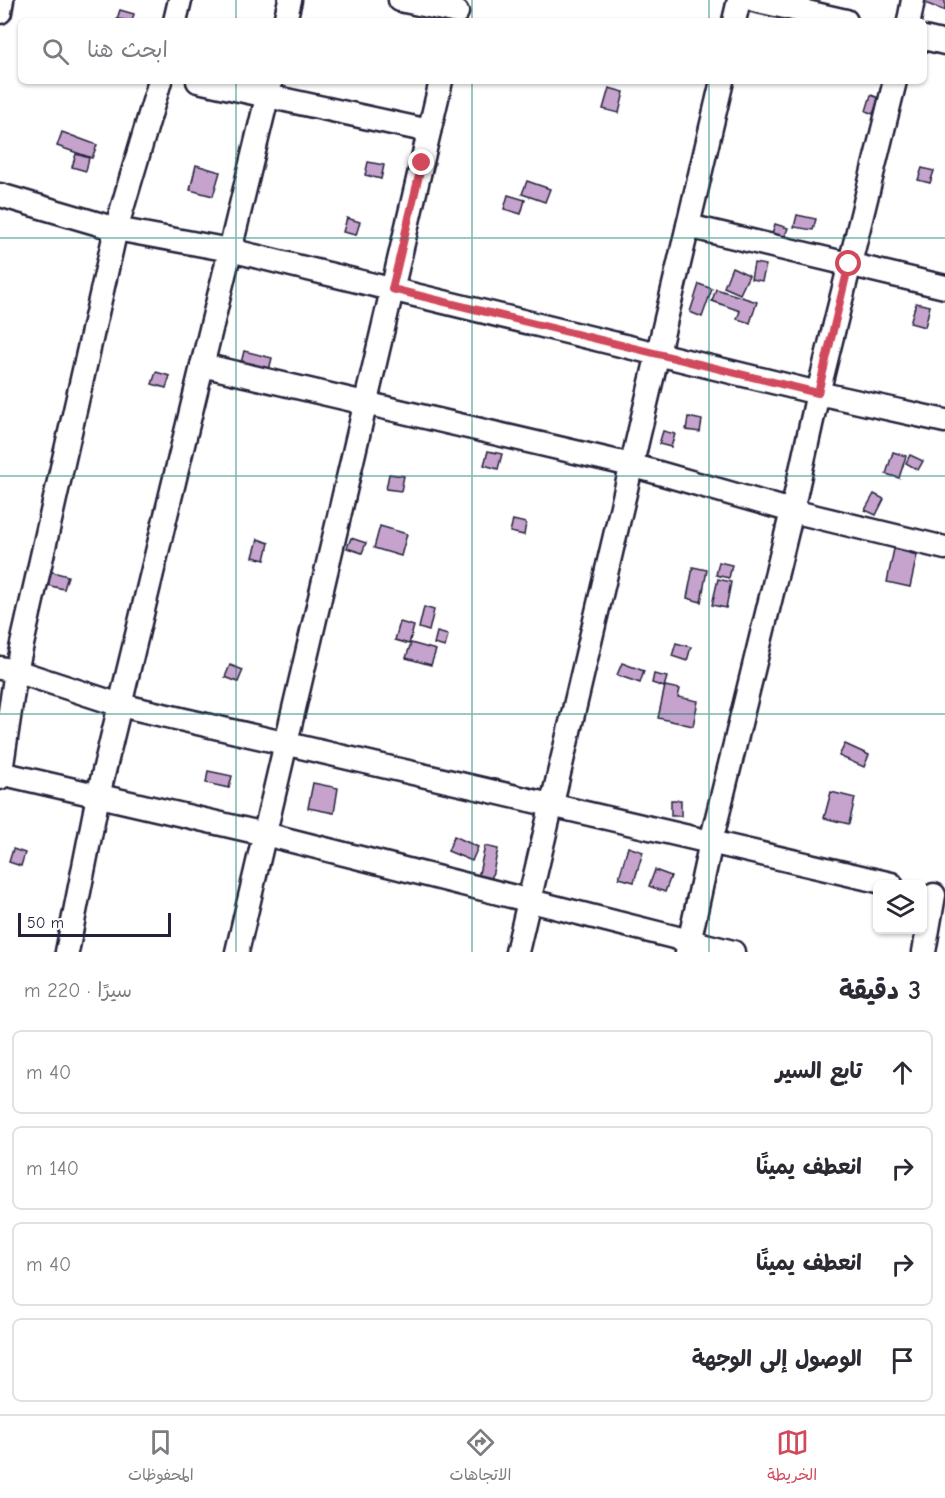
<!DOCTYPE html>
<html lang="ar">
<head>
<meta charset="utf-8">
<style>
  :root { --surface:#fff; --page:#f7f7f7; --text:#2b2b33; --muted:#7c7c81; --line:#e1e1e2; --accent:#d1495b }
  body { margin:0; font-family:"Comic Neue","Playpen Sans Arabic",sans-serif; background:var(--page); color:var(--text); direction:rtl }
  .controls { position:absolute; right:18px; bottom:18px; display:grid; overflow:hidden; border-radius:9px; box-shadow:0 2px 4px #0004 }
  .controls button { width:54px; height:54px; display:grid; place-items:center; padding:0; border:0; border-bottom:2px solid var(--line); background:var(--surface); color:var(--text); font:30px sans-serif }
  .scale { position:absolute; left:18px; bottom:15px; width:153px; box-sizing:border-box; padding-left:6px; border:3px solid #22223b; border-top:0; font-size:16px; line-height:21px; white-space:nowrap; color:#22223b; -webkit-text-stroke:4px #fff; paint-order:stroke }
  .stop { position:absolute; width:18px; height:18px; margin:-14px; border:4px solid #d1495b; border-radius:50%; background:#fff }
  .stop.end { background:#d1495b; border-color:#fff; box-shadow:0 2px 6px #0008 }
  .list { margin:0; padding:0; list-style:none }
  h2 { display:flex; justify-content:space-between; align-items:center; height:78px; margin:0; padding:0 24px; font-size:26px }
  h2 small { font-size:20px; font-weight:400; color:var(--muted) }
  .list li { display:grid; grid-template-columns:39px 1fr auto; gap:18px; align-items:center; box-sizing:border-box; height:84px; margin:0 12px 12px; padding:0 12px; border:2px solid var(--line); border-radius:9px }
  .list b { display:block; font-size:22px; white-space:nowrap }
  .list em { font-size:20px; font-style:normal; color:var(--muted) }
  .icon { flex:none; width:33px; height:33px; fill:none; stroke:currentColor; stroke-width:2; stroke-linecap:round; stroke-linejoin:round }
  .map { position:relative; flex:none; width:945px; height:952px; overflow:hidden; direction:ltr }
  .search { position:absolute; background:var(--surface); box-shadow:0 2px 4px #0004; left:18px; right:18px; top:18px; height:66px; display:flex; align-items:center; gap:15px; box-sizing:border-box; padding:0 21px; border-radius:9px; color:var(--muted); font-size:22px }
  .sheet { height:462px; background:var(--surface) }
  nav { display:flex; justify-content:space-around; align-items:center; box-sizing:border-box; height:84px; border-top:2px solid var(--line); background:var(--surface); font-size:16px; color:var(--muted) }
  nav a { display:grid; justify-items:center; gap:3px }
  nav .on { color:var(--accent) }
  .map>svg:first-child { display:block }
  .building { fill:#c6a3cd; stroke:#22223b; stroke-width:1.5 }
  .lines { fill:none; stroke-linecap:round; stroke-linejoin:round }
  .minor-casing { stroke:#22223b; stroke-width:27 }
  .minor { stroke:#fff; stroke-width:22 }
  .route { stroke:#d1495b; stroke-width:8 }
  .grid { fill:none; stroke:#0f766e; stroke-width:1.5; stroke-opacity:0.55 }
</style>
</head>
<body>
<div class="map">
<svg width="945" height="952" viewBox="0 0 945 952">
  <rect width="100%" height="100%" fill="#fff"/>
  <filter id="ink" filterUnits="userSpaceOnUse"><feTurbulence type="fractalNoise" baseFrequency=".0167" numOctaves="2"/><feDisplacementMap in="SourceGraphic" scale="12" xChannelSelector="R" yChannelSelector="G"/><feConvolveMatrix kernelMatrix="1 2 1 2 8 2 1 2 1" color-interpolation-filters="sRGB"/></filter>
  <g filter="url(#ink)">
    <g class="building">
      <polygon points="926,0 945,0 945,11 925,3"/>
      <polygon points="120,10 134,14 132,21 117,19"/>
      <polygon points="609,88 624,92 619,113 603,109"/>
      <polygon points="871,95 879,98 873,114 866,111"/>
      <polygon points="62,132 97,145 92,158 57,146"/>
      <polygon points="76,154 89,158 86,171 72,167"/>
      <polygon points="368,162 384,165 381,179 365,175"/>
      <polygon points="196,165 220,172 213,196 190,190"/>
      <polygon points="922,168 934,171 930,183 918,180"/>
      <polygon points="527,181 550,189 545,202 522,194"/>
      <polygon points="508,195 525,200 521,214 504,209"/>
      <polygon points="797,215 816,219 813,230 794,227"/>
      <polygon points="347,218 360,222 356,235 343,232"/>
      <polygon points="775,224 788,228 783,242 771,237"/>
      <polygon points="754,263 766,265 762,281 751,279"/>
      <polygon points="732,267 749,275 740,294 724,287"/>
      <polygon points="699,284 712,289 702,317 690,312"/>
      <polygon points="716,289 757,302 750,323 737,319 740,311 712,301"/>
      <polygon points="916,303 930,306 925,327 910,323"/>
      <polygon points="244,351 272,358 269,370 241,363"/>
      <polygon points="156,372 170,376 166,388 152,384"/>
      <polygon points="688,417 702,420 700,432 686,430"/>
      <polygon points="663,431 675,434 671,447 659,444"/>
      <polygon points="488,451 502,454 498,469 484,465"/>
      <polygon points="893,452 906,456 899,478 886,474"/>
      <polygon points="910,455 923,461 918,470 906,463"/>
      <polygon points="389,474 404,476 401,491 386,489"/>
      <polygon points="874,494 884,499 876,515 865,510"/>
      <polygon points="513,520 526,523 524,535 510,532"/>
      <polygon points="380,526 407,534 401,556 374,548"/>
      <polygon points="351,538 366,543 362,553 347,548"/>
      <polygon points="258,539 269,543 265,560 253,557"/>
      <polygon points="894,549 917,555 910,587 887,582"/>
      <polygon points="719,562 732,565 729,578 716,575"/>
      <polygon points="693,567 707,570 701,602 687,598"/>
      <polygon points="45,570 68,576 64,589 42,584"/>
      <polygon points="718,579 731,582 726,608 712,605"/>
      <polygon points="424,607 434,610 429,631 419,628"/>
      <polygon points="400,622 414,626 409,644 395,640"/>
      <polygon points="437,632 448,635 445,647 434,644"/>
      <polygon points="411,643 436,650 431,665 406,658"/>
      <polygon points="676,643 691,647 687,661 672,656"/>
      <polygon points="622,663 644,671 640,683 617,675"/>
      <polygon points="230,665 243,670 238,682 225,677"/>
      <polygon points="654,674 667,677 664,687 652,683"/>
      <polygon points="665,686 680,689 678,697 698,701 693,726 658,718"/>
      <polygon points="845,744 869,755 864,767 839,756"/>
      <polygon points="208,771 232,776 229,788 206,783"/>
      <polygon points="313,783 338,788 334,813 308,808"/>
      <polygon points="831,792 855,798 849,824 824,818"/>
      <rect x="671" y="800" width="10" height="16"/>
      <polygon points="454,836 478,847 472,861 448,851"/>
      <polygon points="485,846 498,849 491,881 478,878"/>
      <polygon points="628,847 643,852 634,882 619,878"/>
      <polygon points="13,849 25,853 21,866 9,862"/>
      <polygon points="655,870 671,876 665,892 649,886"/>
    </g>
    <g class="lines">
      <defs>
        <g id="minor">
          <polyline points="400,0 457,12"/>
          <polyline points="754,0 846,21"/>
          <polyline points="0,12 2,0"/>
          <polyline points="175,21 180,0"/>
          <polyline points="285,21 290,0"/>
          <polyline points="734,21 739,0"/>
          <polyline points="909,21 913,0"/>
          <polyline points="924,38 945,43"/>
          <polyline points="198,81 429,131"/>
          <polyline points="0,195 116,229 230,250 818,393 945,421"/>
          <polyline points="688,226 945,287"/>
          <polyline points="202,365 631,465 792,511 945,548"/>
          <polyline points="0,668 16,671 120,705 891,884"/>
          <polyline points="0,773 265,834 733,952"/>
          <polyline points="0,778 16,671 116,229 160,81"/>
          <polyline points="67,952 98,796 271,81"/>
          <polyline points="237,952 441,81"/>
          <polyline points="517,952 722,81"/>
          <polyline points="687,952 711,842 792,511 818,393 895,81"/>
          <polyline points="924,952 934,895"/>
        </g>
      </defs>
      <use href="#minor" class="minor-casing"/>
      <use href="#minor" class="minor"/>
    </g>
  </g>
  <g class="lines" filter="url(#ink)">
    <polyline class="route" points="422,163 392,289 818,393 849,264"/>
  </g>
  <path class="grid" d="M236 0V21M472 0V21M709 0V21M236 81V952M472 81V952M709 81V952M0 238H945M0 476H945M0 714H945"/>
</svg>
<div class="controls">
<button><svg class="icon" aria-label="layers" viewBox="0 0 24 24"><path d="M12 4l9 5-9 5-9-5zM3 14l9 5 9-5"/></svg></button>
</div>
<div class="scale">50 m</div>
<div class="stop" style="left:849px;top:264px"></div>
<div class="stop end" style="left:422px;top:163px"></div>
<div class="search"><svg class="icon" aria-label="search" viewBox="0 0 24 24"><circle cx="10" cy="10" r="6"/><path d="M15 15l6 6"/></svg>ابحث هنا</div>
</div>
<section class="sheet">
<h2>3 دقيقة<small>سيرًا · 220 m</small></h2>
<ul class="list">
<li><svg class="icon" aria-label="ahead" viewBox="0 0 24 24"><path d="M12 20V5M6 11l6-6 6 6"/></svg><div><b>تابع السير</b></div><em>40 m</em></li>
<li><svg class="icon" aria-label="right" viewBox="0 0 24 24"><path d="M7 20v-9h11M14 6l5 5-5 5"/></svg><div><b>انعطف يمينًا</b></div><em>140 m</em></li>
<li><svg class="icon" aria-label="right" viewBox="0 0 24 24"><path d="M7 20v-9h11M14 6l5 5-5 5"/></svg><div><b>انعطف يمينًا</b></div><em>40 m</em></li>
<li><svg class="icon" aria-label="arrive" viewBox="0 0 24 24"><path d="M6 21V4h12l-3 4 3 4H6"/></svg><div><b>الوصول إلى الوجهة</b></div></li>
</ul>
</section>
<nav>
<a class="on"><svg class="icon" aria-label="map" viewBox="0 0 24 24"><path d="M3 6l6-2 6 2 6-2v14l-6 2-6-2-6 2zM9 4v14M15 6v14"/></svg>الخريطة</a>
<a><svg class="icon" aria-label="directions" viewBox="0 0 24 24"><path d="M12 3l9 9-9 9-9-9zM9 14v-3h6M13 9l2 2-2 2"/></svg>الاتجاهات</a>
<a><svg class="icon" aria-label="saved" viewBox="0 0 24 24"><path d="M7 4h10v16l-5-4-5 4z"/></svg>المحفوظات</a>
</nav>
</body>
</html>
